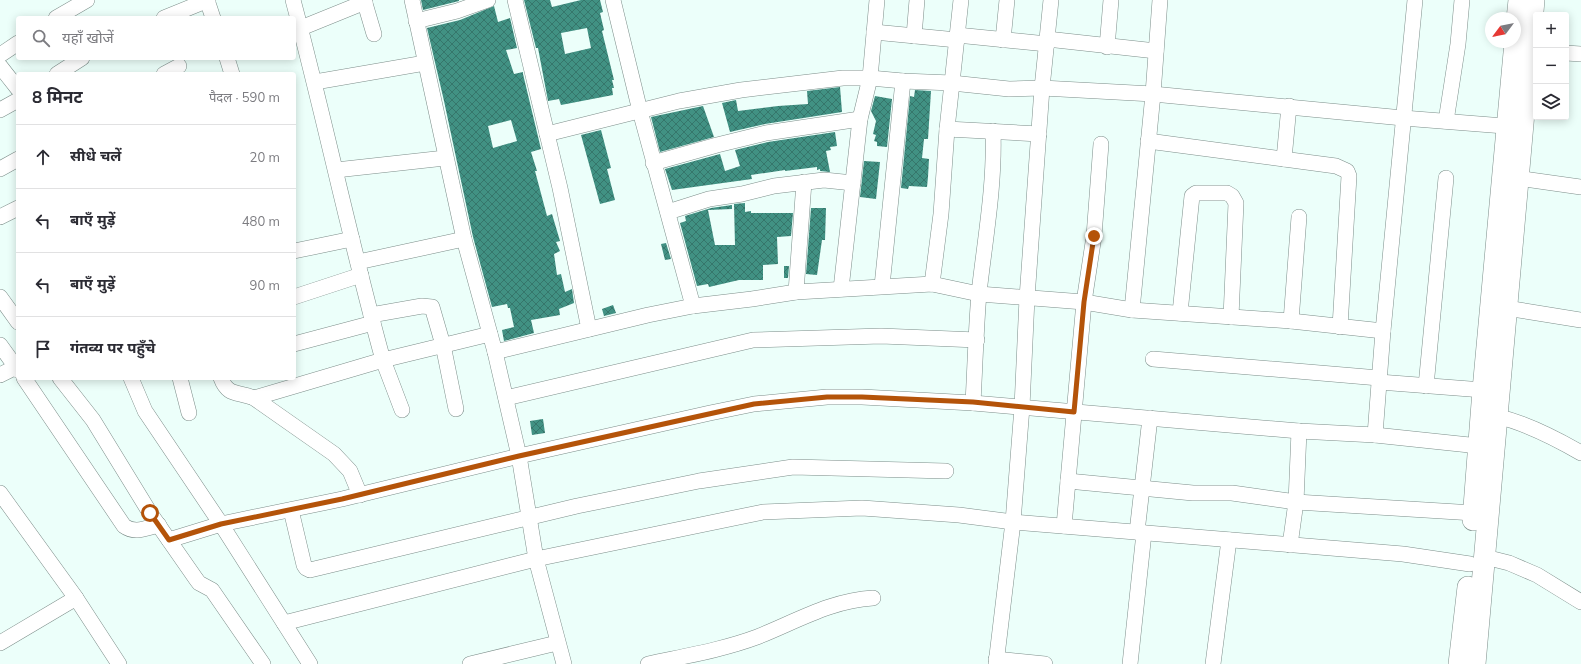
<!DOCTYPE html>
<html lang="hi">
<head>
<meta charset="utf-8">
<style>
  :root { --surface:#fff; --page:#f2f2f3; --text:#2b2b33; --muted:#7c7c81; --line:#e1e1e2 }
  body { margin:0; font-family:Mulish,"Noto Sans Devanagari",sans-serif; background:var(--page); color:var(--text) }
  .controls { position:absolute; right:12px; top:12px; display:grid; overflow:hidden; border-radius:4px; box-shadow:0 2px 10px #0003 }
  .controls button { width:36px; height:36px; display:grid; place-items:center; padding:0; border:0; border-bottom:1px solid var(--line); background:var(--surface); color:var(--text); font:20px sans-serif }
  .compass { position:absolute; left:1485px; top:12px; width:36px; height:36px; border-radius:50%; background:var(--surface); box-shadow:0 2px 10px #0003; rotate:238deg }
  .stop { position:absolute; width:12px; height:12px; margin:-9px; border:3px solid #b45309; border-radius:50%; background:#fff }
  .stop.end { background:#b45309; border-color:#fff; box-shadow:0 1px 4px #0008 }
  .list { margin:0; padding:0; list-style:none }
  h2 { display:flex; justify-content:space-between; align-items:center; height:52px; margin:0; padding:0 16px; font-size:17px }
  h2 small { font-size:13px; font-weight:400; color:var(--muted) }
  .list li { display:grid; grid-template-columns:26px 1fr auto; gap:12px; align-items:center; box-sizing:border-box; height:64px; padding:0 16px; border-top:1px solid var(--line) }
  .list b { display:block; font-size:15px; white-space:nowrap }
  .list em { font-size:13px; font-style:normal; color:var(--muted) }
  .icon { flex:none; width:22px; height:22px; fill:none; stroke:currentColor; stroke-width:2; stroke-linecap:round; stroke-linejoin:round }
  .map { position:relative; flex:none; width:1581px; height:664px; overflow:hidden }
  .search { position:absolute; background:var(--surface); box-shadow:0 2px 10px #0003; left:16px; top:16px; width:280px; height:44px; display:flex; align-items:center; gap:10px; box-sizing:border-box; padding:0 14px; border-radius:4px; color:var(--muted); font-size:15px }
  .panel { position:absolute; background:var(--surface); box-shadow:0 2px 10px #0003; left:16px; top:72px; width:280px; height:308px; border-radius:4px }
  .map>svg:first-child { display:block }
  .building { fill:url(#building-cross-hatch); fill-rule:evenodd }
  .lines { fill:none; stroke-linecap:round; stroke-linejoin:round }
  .street-casing { stroke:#7d8e8a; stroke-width:16 }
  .secondary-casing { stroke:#7d8e8a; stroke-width:22 }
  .street { stroke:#fff; stroke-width:15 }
  .secondary { stroke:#fff; stroke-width:21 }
  .route { stroke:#b45309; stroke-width:5 }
</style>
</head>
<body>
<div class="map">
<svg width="1581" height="664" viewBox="0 0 1581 664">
  <defs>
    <pattern id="building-cross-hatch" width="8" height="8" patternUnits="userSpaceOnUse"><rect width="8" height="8" fill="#419183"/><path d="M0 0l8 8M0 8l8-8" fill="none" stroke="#36766b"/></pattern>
  </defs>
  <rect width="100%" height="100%" fill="#ecfffa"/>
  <g class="building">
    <polygon points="421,0 459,0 459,1 423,10"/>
    <path d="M524 0H550L552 7 581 0H600L603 12 600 13 604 30 602 31 614 80H612L614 88H612L613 95 561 105 559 99 548 101 538 48H536ZM587 28 591 48 565 54 561 33Z"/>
    <path d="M494 6 498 22 510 18 517 48 506 50 514 74 523 72V74L541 149 531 152 537 171H535L547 216 552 214 560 241 556 242 560 251 554 254 557 275 561 274 565 292 572 289 574 303 559 309 560 315 531 320 534 333 504 341 502 330 514 327 510 308H508L507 304 492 307 473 237 444 101 427 28 460 20ZM511 120 517 141 493 148 488 126Z"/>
    <polygon points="840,87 842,112 765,124 730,132 722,103 736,100 738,111 778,106 808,104 807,91"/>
    <polygon points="915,90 931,91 928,139 924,139 922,158 929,159 928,177 927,187 909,186 908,189 901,188 910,96 914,97"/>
    <polygon points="875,96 892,99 887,147 877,146 877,142 874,141 876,135 873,134 876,121 871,111"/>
    <polygon points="703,106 714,137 660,152 651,117"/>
    <polygon points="601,130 611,168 607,169 615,200 600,204 581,135"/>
    <polygon points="835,132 837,146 830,147 831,150 826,151 830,172 820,171 820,169 817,170 817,167 785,171 785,170 751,175 752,179 672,190 665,169 720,154 725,171 740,166 735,150 768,142"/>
    <polygon points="864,161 880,162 876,199 860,197"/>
    <polygon points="745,203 745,212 751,211 751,213 793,213 791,236 777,237 778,264 763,265 763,280 739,280 709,287 708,284 697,286 680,223 686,221 685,216 711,208 732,205 732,209 708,210 715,245 735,245 734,204"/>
    <polygon points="811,208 826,208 825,240 822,240 817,275 806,274"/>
    <polygon points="666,243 671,259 665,260 661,244"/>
    <polygon points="784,266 789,266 788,278 784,278"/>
    <polygon points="613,305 616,313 604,316 602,309"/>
    <polygon points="543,419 545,433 532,435 530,421"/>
  </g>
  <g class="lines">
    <defs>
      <g id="street">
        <polyline points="207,0 213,18"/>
        <path d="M293 0C325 120 350 241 383 360L490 334"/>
        <polyline points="364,0 374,34"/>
        <polyline points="412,0 464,239 495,352 519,456 536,559 564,664"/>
        <polyline points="515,0 560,188 589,329"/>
        <polyline points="613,0 640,111 693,306"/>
        <polyline points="56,18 87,0"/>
        <polyline points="164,18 208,0"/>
        <polyline points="416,21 457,11 488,0"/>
        <polyline points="301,28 365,2"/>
        <polyline points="874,32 957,40"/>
        <polyline points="957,35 1047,44"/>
        <polyline points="914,36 917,0"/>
        <polyline points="1047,39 1156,51"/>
        <polyline points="1003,40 1007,0"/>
        <polyline points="1107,47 1111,0"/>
        <polyline points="1566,53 1581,54"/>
        <polyline points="0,55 18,43"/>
        <polyline points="227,58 232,74"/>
        <polyline points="0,66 18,89"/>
        <polyline points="57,74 82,58"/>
        <polyline points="164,74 179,66"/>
        <polyline points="315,82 425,63"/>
        <polyline points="0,110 18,100"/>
        <polyline points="1446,121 1458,44 1462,0"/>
        <polyline points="947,129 1039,134"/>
        <polyline points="547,134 679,101 741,90 843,78 870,78 903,81 952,83 1009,89 1042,88 1153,94 1403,118 1517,127"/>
        <polyline points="1148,141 1336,166 1347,171 1349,176 1340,327"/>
        <polyline points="1284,159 1289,106"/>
        <polyline points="653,163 717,145 766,133 860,119"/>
        <polyline points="0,169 18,159"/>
        <polyline points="336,170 445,158"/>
        <polyline points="1517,178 1581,187"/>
        <polyline points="668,212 709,199 742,194 774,186 824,180 853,183"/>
        <polyline points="0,217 18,208"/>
        <polyline points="294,251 352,239"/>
        <polyline points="358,262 464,239"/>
        <polyline points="932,284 941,214 947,129 961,0"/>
        <polyline points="882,286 903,81"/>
        <polyline points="841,289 860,119 870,78 877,0"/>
        <polyline points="796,292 804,182"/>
        <polyline points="0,297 18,322"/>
        <polyline points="294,297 361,275"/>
        <polyline points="1506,308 1581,320"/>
        <polyline points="1132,310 1153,94 1160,0"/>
        <polyline points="1180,313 1192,196 1196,193 1227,193 1232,196 1236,203 1231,317"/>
        <polyline points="371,315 422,306 432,307 443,345 456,409"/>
        <polyline points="1291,321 1299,217"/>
        <polyline points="294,344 373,323"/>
        <polyline points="0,345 18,370"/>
        <polyline points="495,352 648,315 693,306 752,299 796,292 932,284 979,294 1084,302 1132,310 1291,321 1383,331"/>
        <polyline points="1153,359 1379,378"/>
        <polyline points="0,375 16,367"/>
        <path d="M24 378 124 526C135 534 146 528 159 525"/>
        <polyline points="60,378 93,420 150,513 196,579 199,583 212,590 263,664"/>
        <polyline points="131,378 145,411 221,524 310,664"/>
        <polyline points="180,378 189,413"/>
        <path d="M221 378C228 397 238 391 254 398L334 454 350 471 360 495"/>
        <polyline points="1379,382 1483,390"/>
        <polyline points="1426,386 1446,178"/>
        <polyline points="254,398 383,360 402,410"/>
        <polyline points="506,398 753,340 881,336 977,340"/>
        <path d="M973 403C975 366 976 329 979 293 985 239 995 185 993 131"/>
        <path d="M1496 416C1526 423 1555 438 1581 453"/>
        <polyline points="1375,435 1383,331 1415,0"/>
        <polyline points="1068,481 1084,302 1094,236 1101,144"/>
        <polyline points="0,493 76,598 119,664"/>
        <polyline points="291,510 304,565 306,568 310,570 577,506 699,481 793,467 946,471"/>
        <polyline points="1064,526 1068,481 1193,493 1232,493 1296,502 1474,513"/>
        <polyline points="1137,532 1150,418"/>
        <polyline points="169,540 221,524 342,499 519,456 710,413 754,404 827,397 862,397 973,403 1299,431 1375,435 1479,446"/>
        <polyline points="1290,545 1296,502 1299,431"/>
        <polyline points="1485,557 1509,563 1537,575 1581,602"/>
        <polyline points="284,623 536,559 763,512 862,508 959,515 1013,522 1403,554 1470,564"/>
        <polyline points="0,643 76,598"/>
        <polyline points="996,659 1045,664"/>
        <polyline points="470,664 557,643"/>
        <path d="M648 664C685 656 722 650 757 637 795 622 832 600 873 598"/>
        <polyline points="996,664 1013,522 1022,407 1027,298 1042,88 1051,0"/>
        <polyline points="1130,664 1144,533"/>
        <polyline points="1213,664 1229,540"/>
      </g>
      <g id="secondary">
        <polyline points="1515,39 1519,0"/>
        <polyline points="1473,520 1483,390 1515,42"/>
        <polyline points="1459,664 1468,587"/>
        <polyline points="1475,664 1534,0"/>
      </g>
    </defs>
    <use href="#street" class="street-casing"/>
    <use href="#secondary" class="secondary-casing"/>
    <use href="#street" class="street"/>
    <use href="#secondary" class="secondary"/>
  </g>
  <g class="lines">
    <polyline class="route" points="150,513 169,540 221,524 342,499 519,456 754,404 827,397 862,397 973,402 1074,412 1084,302 1094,236"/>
  </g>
</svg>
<div class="controls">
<button>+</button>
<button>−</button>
<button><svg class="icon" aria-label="layers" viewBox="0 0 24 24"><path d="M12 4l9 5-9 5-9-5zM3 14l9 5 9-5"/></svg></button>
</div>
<svg class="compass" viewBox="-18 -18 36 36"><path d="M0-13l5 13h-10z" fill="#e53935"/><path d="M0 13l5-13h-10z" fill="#7c7c81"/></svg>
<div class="stop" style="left:150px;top:513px"></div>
<div class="stop end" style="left:1094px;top:236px"></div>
<div class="search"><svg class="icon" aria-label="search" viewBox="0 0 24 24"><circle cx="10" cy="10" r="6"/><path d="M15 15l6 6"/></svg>यहाँ खोजें</div>
<section class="panel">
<h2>8 मिनट<small>पैदल · 590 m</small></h2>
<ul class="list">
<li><svg class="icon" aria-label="ahead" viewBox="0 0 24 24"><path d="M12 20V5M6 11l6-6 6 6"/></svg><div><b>सीधे चलें</b></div><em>20 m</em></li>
<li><svg class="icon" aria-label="left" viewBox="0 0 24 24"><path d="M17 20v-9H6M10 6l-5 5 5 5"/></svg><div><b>बाएँ मुड़ें</b></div><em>480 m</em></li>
<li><svg class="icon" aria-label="left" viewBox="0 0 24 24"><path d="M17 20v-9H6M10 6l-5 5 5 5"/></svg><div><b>बाएँ मुड़ें</b></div><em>90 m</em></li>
<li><svg class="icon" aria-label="arrive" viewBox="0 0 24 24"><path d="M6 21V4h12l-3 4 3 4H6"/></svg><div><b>गंतव्य पर पहुँचे</b></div></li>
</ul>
</section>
</div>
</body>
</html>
